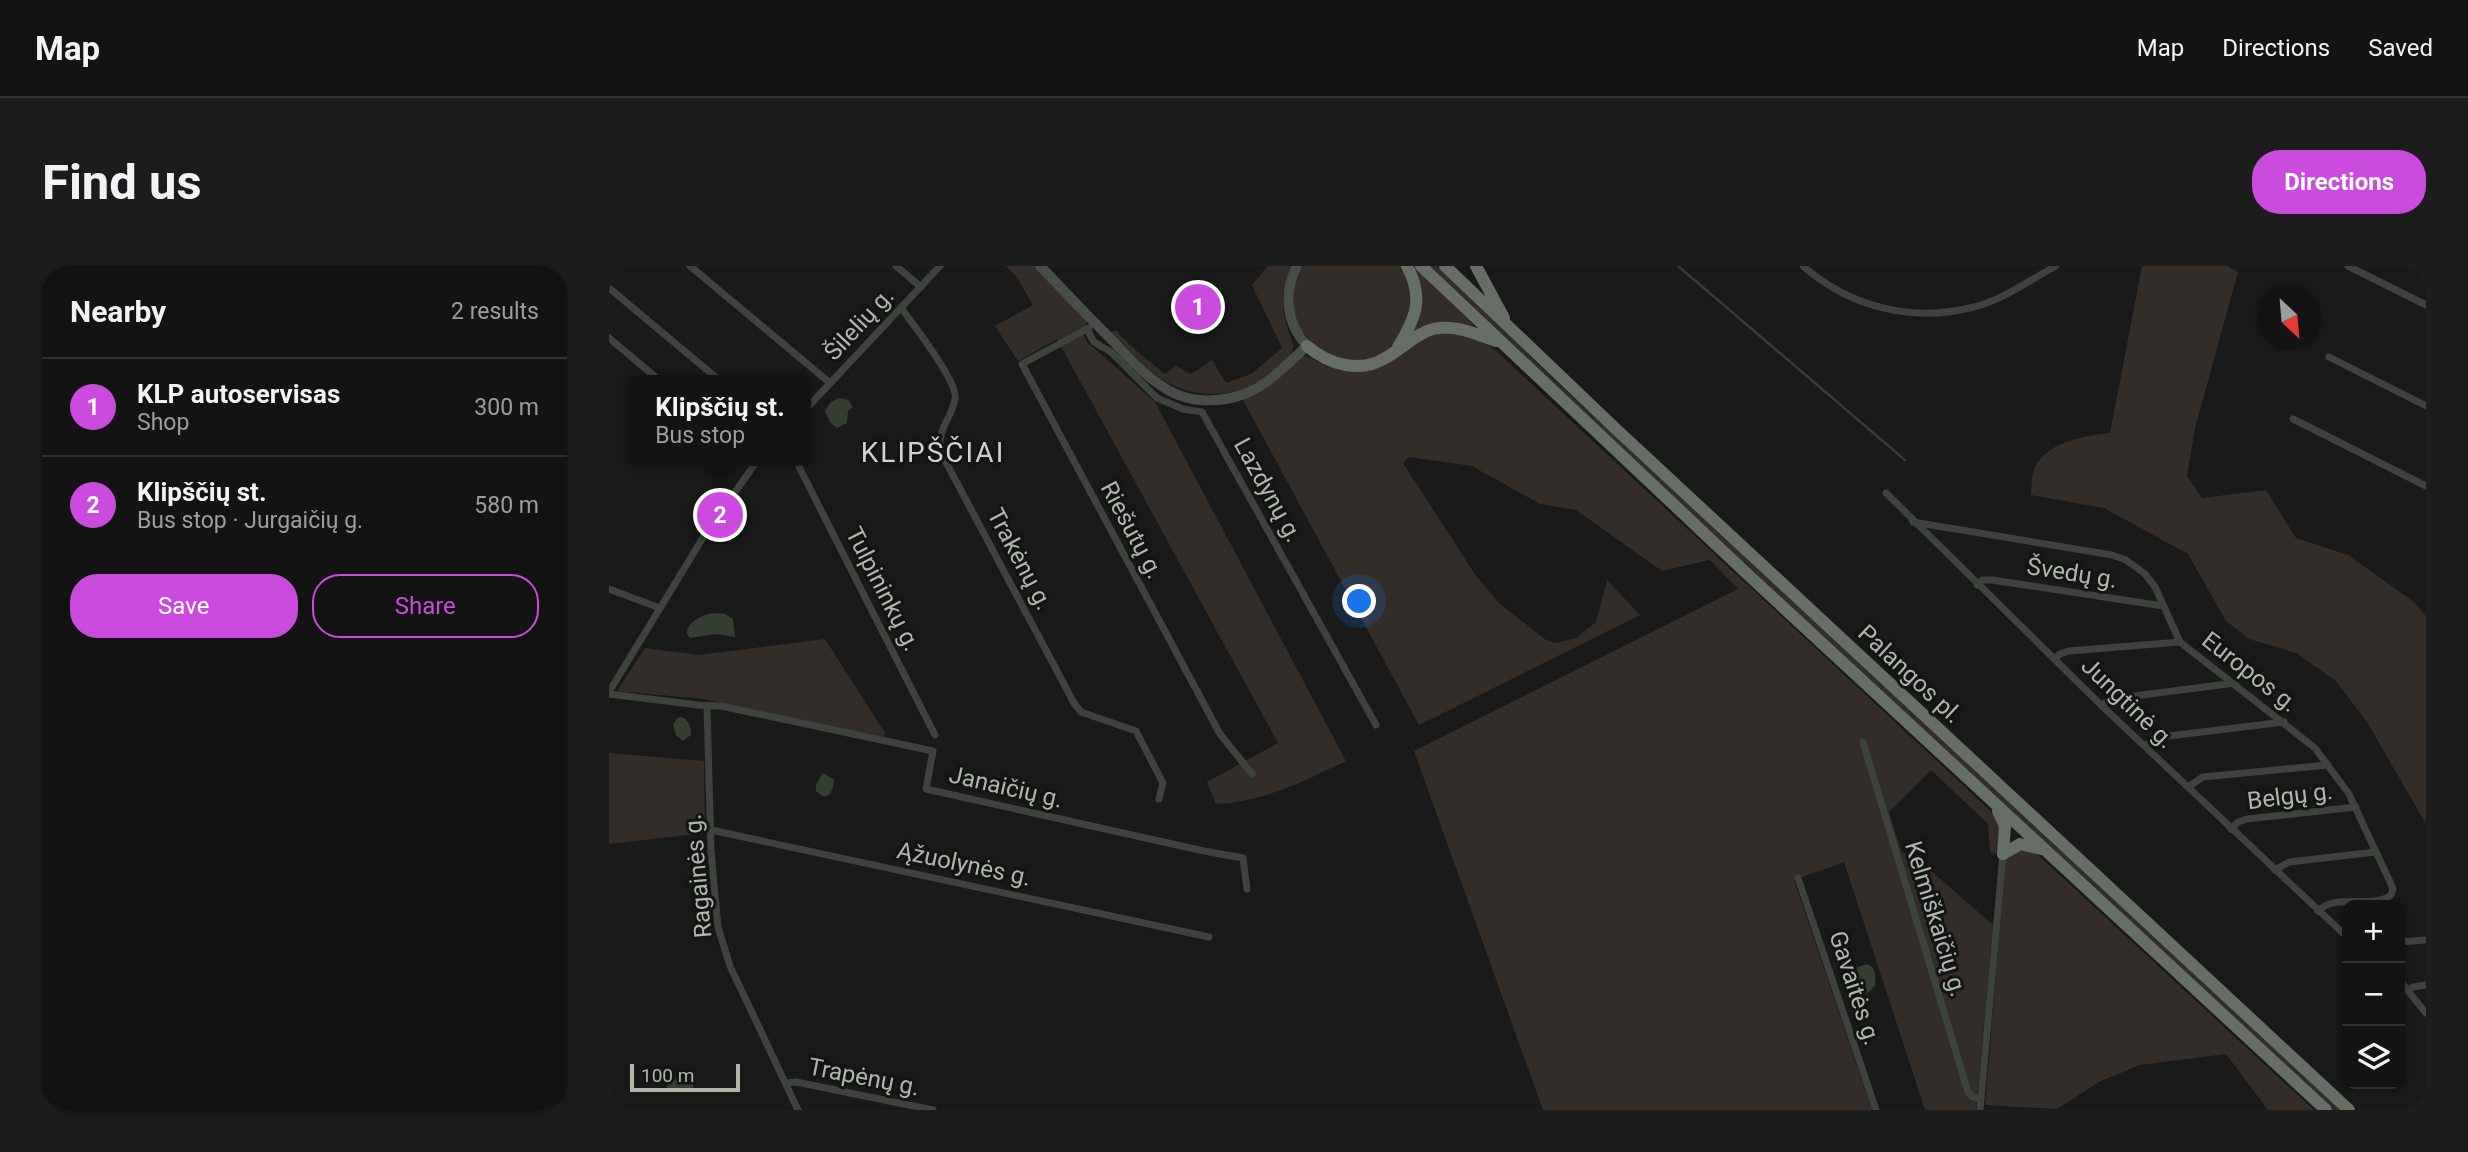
<!DOCTYPE html>
<html lang="en">
<head>
<meta charset="utf-8">
<style>
  :root { --surface:#121312; --page:#1b1c1b; --text:#f1f3f6; --muted:#9c9e9f; --line:#313232; --accent:#cb4bde }
  body { margin:0; font-family:Roboto,sans-serif; background:var(--page); color:var(--text) }
  .controls { position:absolute; right:21px; bottom:21px; display:grid; overflow:hidden; border-radius:14px; box-shadow:0 2px 5px #0004 }
  .controls button { width:63px; height:63px; display:grid; place-items:center; padding:0; border:0; border-bottom:2px solid var(--line); background:var(--surface); color:var(--text); font:35px sans-serif }
  .compass { position:absolute; left:1649px; top:21px; width:63px; height:63px; border-radius:50%; background:var(--surface); box-shadow:0 2px 5px #0004; rotate:154deg }
  .scale { position:absolute; left:21px; bottom:18px; width:110px; box-sizing:border-box; padding-left:7px; border:4px solid #adb8ab; border-top:0; font-size:19px; line-height:24px; white-space:nowrap; color:#adb8ab; -webkit-text-stroke:5px #131413; paint-order:stroke }
  .you { position:absolute; left:751px; top:336px; width:24px; height:24px; margin:-18px; border:5px solid #fff; border-radius:50%; background:#1a73e8; box-shadow:0 0 0 10px #1a73e833 }
  .badge { display:grid; place-items:center; width:46px; height:46px; border-radius:50%; background:var(--accent); color:#fff; font-size:23px; font-weight:700 }
  .pin { position:absolute; translate:-50% -50%; border:4px solid #fff; box-shadow:0 2px 7px #0006 }
  .popup { position:absolute; left:20px; top:109px; width:182px; height:91px; box-sizing:border-box; display:grid; place-content:center; border-radius:14px; background:var(--surface); filter:drop-shadow(0 2px 5px #0005); font-size:23px; white-space:nowrap; color:var(--muted) }
  .popup b { font-size:26px; color:var(--text) }
  .popup::after { content:''; position:absolute; left:50%; top:100%; margin-left:-14px; border:14px solid transparent; border-top-color:var(--surface) }
  .list { margin:0; padding:0; list-style:none }
  h2 { display:flex; justify-content:space-between; align-items:center; height:91px; margin:0; padding:0 28px; font-size:30px }
  h2 small { font-size:23px; font-weight:400; color:var(--muted) }
  .list li { display:grid; grid-template-columns:46px 1fr auto; gap:21px; align-items:center; box-sizing:border-box; height:98px; padding:0 28px; border-top:2px solid var(--line) }
  .list b { display:block; font-size:26px; white-space:nowrap }
  .list p { margin:0; font-size:23px; white-space:nowrap; color:var(--muted) }
  .list em { font-size:23px; font-style:normal; color:var(--muted) }
  .actions { display:flex; gap:14px; padding:21px 28px }
  .actions a { flex:1; padding:16px 0; border:2px solid var(--accent); border-radius:28px; text-align:center; font-size:24px; color:var(--accent) }
  .actions .main { background:var(--accent); color:#fff }
  .icon { flex:none; width:38px; height:38px; fill:none; stroke:currentColor; stroke-width:2; stroke-linecap:round; stroke-linejoin:round }
  .map { position:relative; flex:none; width:1817px; height:844px; overflow:hidden; border-radius:28px }
  header { display:flex; align-items:center; gap:42px; box-sizing:border-box; height:98px; padding:0 35px; background:var(--surface); border-bottom:2px solid var(--line) }
  header strong { font-size:33px }
  nav { display:flex; gap:38px; margin-inline-start:auto; font-size:24px }
  .intro { display:flex; align-items:center; justify-content:space-between; box-sizing:border-box; height:168px; padding:0 42px }
  h1 { margin:0; font-size:49px }
  .button { padding:18px 32px; border-radius:28px; background:var(--accent); color:#fff; font-size:24px; font-weight:700 }
  main { display:flex; gap:42px; padding:0 42px }
  aside { flex:1; background:var(--surface); border-radius:28px; box-shadow:0 2px 5px #0004 }
  .map>svg:first-child { display:block }
  .green { fill:#332d2a }
  .water { fill:#363e31 }
  .lines { fill:none; stroke-linecap:round; stroke-linejoin:round }
  .stream { stroke:#363e31; stroke-width:2.5 }
  .street { stroke:#3e433e; stroke-width:7 }
  .secondary { stroke:#484e47; stroke-width:10 }
  .highway { stroke:#666e66; stroke-width:12 }
  .labels { text-anchor:middle; dominant-baseline:central; stroke-width:6; stroke-linejoin:round; paint-order:stroke }
  .street-label { font-size:24px; fill:#adb8ab; stroke:#131413 }
  .quarter-label { font-size:28px; letter-spacing:2px; fill:#ccd4cc; stroke:#131413 }
</style>
</head>
<body>
<header>
<strong>Map</strong>
<nav><a>Map</a><a>Directions</a><a>Saved</a></nav>
</header>
<div class="intro"><h1>Find us</h1><a class="button">Directions</a></div>
<main>
<aside>
<h2>Nearby<small>2 results</small></h2>
<ul class="list">
<li><span class="badge">1</span><div><b>KLP autoservisas</b><p>Shop</p></div><em>300 m</em></li>
<li><span class="badge">2</span><div><b>Klipščių st.</b><p>Bus stop · Jurgaičių g.</p></div><em>580 m</em></li>
</ul>
<div class="actions"><a class="main">Save</a><a>Share</a></div>
</aside>
<div class="map">
<svg width="1817" height="844" viewBox="0 0 1817 844">
  <rect width="100%" height="100%" fill="#181918"/>
  <g class="green">
    <path d="M397 0H427L478 55 475 69 478 76 546 136 737 495C693 516 657 535 607 538L598 516 669 477 448 73 409 95 386 60 424 39 408 12Z"/>
    <path d="M659 0H682C669 32 673 49 685 80 681 95 667 102 656 111 642 122 624 128 605 128 556 128 534 98 502 66L507 64C522 82 538 93 556 108L567 100 582 108 603 94 617 117 642 108 673 82 643 19Z"/>
    <path d="M694 0H793C797 10 801 21 803 31 804 39 799 49 797 57 772 134 647 80 694 0Z"/>
    <polygon points="804,0 869,63 802,70"/>
    <polygon points="819,0 828,0 953,121 1732,844 1724,844 1053,221"/>
    <path d="M1533 0H1618L1629 6 1586 162 1578 210 1593 232 1657 224 1687 272 1739 289 1805 336 1817 350V558L1758 456 1726 414 1687 387 1640 373 1617 355 1579 288 1495 242 1422 229C1423 220 1422 210 1426 201 1439 175 1476 170 1501 167Z"/>
    <polygon points="839,65 875,75 886,84 1386,549 1391,556 1389,588 1381,586 1379,558 1322,504 1280,546 1292,585 1312,596 1384,659 1367,844 1316,844 1235,596 1185,614 1263,844 934,844 805,485 1129,323 1101,294 1053,305 967,244 931,238 863,200 800,191 794,197 867,310 891,338 937,374 947,377 967,372 987,356 998,314 1031,349 810,459 634,134 668,114 693,91 698,90 717,100 740,105 808,74"/>
    <polygon points="216,373 276,467 275,471 94,433 8,425 36,382 90,389"/>
    <polygon points="0,487 95,495 96,567 0,578"/>
    <polygon points="1406,583 1427,587 1705,844 1659,844 1617,788 1531,799 1490,816 1448,843 1376,839 1396,599 1398,592"/>
  </g>
  <g class="water">
    <polygon points="230,132 239,134 244,141 239,145 238,157 228,162 221,156 216,145 222,136"/>
    <path d="M104 347 116 348 124 353 126 371 108 368 81 372 78 368C78 356 93 349 104 347Z"/>
    <path d="M73 451C80 455 82 461 82 469L74 475 67 469 64 459 68 452Z"/>
    <path d="M214 507 225 514C225 521 222 530 215 531L207 525V518Z"/>
    <polygon points="1258,698 1263,701 1266,707 1266,720 1257,728 1253,726 1250,716 1246,713 1241,714 1237,710 1240,704"/>
    <polygon points="82,805 85,810 84,822 59,826 58,818"/>
  </g>
  <g class="lines">
    <polyline class="stream" points="1069,0 1296,194"/>
    <g class="street">
      <polyline points="81,0 221,117"/>
      <polyline points="287,0 312,21"/>
      <path d="M1194 0C1241 41 1303 57 1365 41 1393 34 1421 14 1447 0"/>
      <polyline points="1739,0 1817,39"/>
      <polyline points="0,22 110,114"/>
      <path d="M292 42C303 57 351 118 346 134 341 155 329 161 331 185L465 437 472 446 527 465 554 517 550 533"/>
      <polyline points="480,62 478,63 485,76 502,86 548,132 574,143 593,146 767,459"/>
      <polyline points="478,63 413,98 611,468 643,508"/>
      <polyline points="0,72 50,114"/>
      <polyline points="1720,91 1817,140"/>
      <polyline points="197,143 331,0"/>
      <polyline points="1684,153 1817,220"/>
      <polyline points="187,195 326,469"/>
      <polyline points="1277,227 1493,440 1738,671"/>
      <path d="M1304 256 1503 289 1517 294 1536 308 1546 321 1571 376 1706 482 1740 528 1781 616 1784 623 1782 629C1762 644 1728 626 1709 645"/>
      <polyline points="1368,319 1373,314 1383,314 1554,340"/>
      <polyline points="0,323 51,342"/>
      <polyline points="1445,393 1451,388 1460,385 1571,376"/>
      <polyline points="0,426 95,270 148,195"/>
      <polyline points="0,428 89,439 112,440 324,485 317,523 595,585 634,592 638,623"/>
      <polyline points="98,440 102,585 109,661 121,700 189,844"/>
      <polyline points="1493,440 1498,435 1510,432 1626,417"/>
      <polyline points="1254,476 1359,826 1364,831 1371,833"/>
      <polyline points="1536,479 1551,471 1675,456"/>
      <polyline points="1579,521 1594,511 1719,499"/>
      <polyline points="1622,563 1629,556 1638,553 1747,541"/>
      <polyline points="102,564 600,671"/>
      <polyline points="1666,604 1680,596 1767,586"/>
      <polyline points="1189,612 1267,844"/>
      <polyline points="1791,676 1817,674"/>
      <polyline points="1791,715 1817,747"/>
      <polyline points="1799,724 1804,721 1817,719"/>
      <polyline points="178,817 187,816 324,844"/>
      <polyline points="1371,844 1394,588"/>
    </g>
    <path class="secondary" d="M431 0C454 24 478 49 502 73 521 93 541 116 567 128 587 137 614 136 635 128 660 119 678 98 698 80 677 57 674 27 688 0"/>
    <g class="highway">
      <polyline points="812,0 1135,305 1717,844"/>
      <polyline points="836,0 1008,164 1740,844"/>
      <polyline points="867,0 895,52"/>
      <path d="M698 80C720 99 752 108 778 91 794 82 806 68 824 63 847 58 866 68 887 75"/>
      <path d="M789 81C807 52 815 32 798 0"/>
      <polyline points="1389,545 1396,560 1394,588"/>
      <polyline points="1394,588 1411,578 1432,583"/>
    </g>
  </g>
  <g class="labels">
    <g class="street-label">
      <text transform="translate(250 58) rotate(-47)">Šilelių g.</text>
      <text transform="translate(659 224) rotate(61)">Lazdynų g.</text>
      <text transform="translate(523 264) rotate(62)">Riešutų g.</text>
      <text transform="translate(411 293) rotate(62)">Trakėnų g.</text>
      <text transform="translate(1463 307) rotate(9)">Švedų g.</text>
      <text transform="translate(274 323) rotate(63)">Tulpininkų g.</text>
      <text transform="translate(1641 406) rotate(38)">Europos g.</text>
      <text transform="translate(1301 408) rotate(43)">Palangos pl.</text>
      <text transform="translate(1519 437) rotate(44)">Jungtinė g.</text>
      <text transform="translate(397 521) rotate(13)">Janaičių g.</text>
      <text transform="translate(1681 530) rotate(-7)">Belgų g.</text>
      <text transform="translate(355 598) rotate(12)">Ąžuolynės g.</text>
      <text transform="translate(89 610) rotate(-95)">Ragainės g.</text>
      <text transform="translate(1327 653) rotate(73)">Kelmiškaičių g.</text>
      <text transform="translate(1246 722) rotate(72)">Gavaitės g.</text>
      <text transform="translate(255 811) rotate(11)">Trapėnų g.</text>
    </g>
    <g class="quarter-label">
      <text x="324" y="186">KLIPŠČIAI</text>
    </g>
  </g>
</svg>
<div class="controls">
<button>+</button>
<button>−</button>
<button><svg class="icon" aria-label="layers" viewBox="0 0 24 24"><path d="M12 4l9 5-9 5-9-5zM3 14l9 5 9-5"/></svg></button>
</div>
<svg class="compass" viewBox="-18 -18 36 36"><path d="M0-13l5 13h-10z" fill="#e53935"/><path d="M0 13l5-13h-10z" fill="#9c9e9f"/></svg>
<div class="scale">100 m</div>
<div class="you"></div>
<div class="pin badge" style="left:589px;top:41px">1</div>
<div class="pin badge" style="left:111px;top:249px">2</div>
<div class="popup"><b>Klipščių st.</b>Bus stop</div>
</div>
</main>
</body>
</html>
